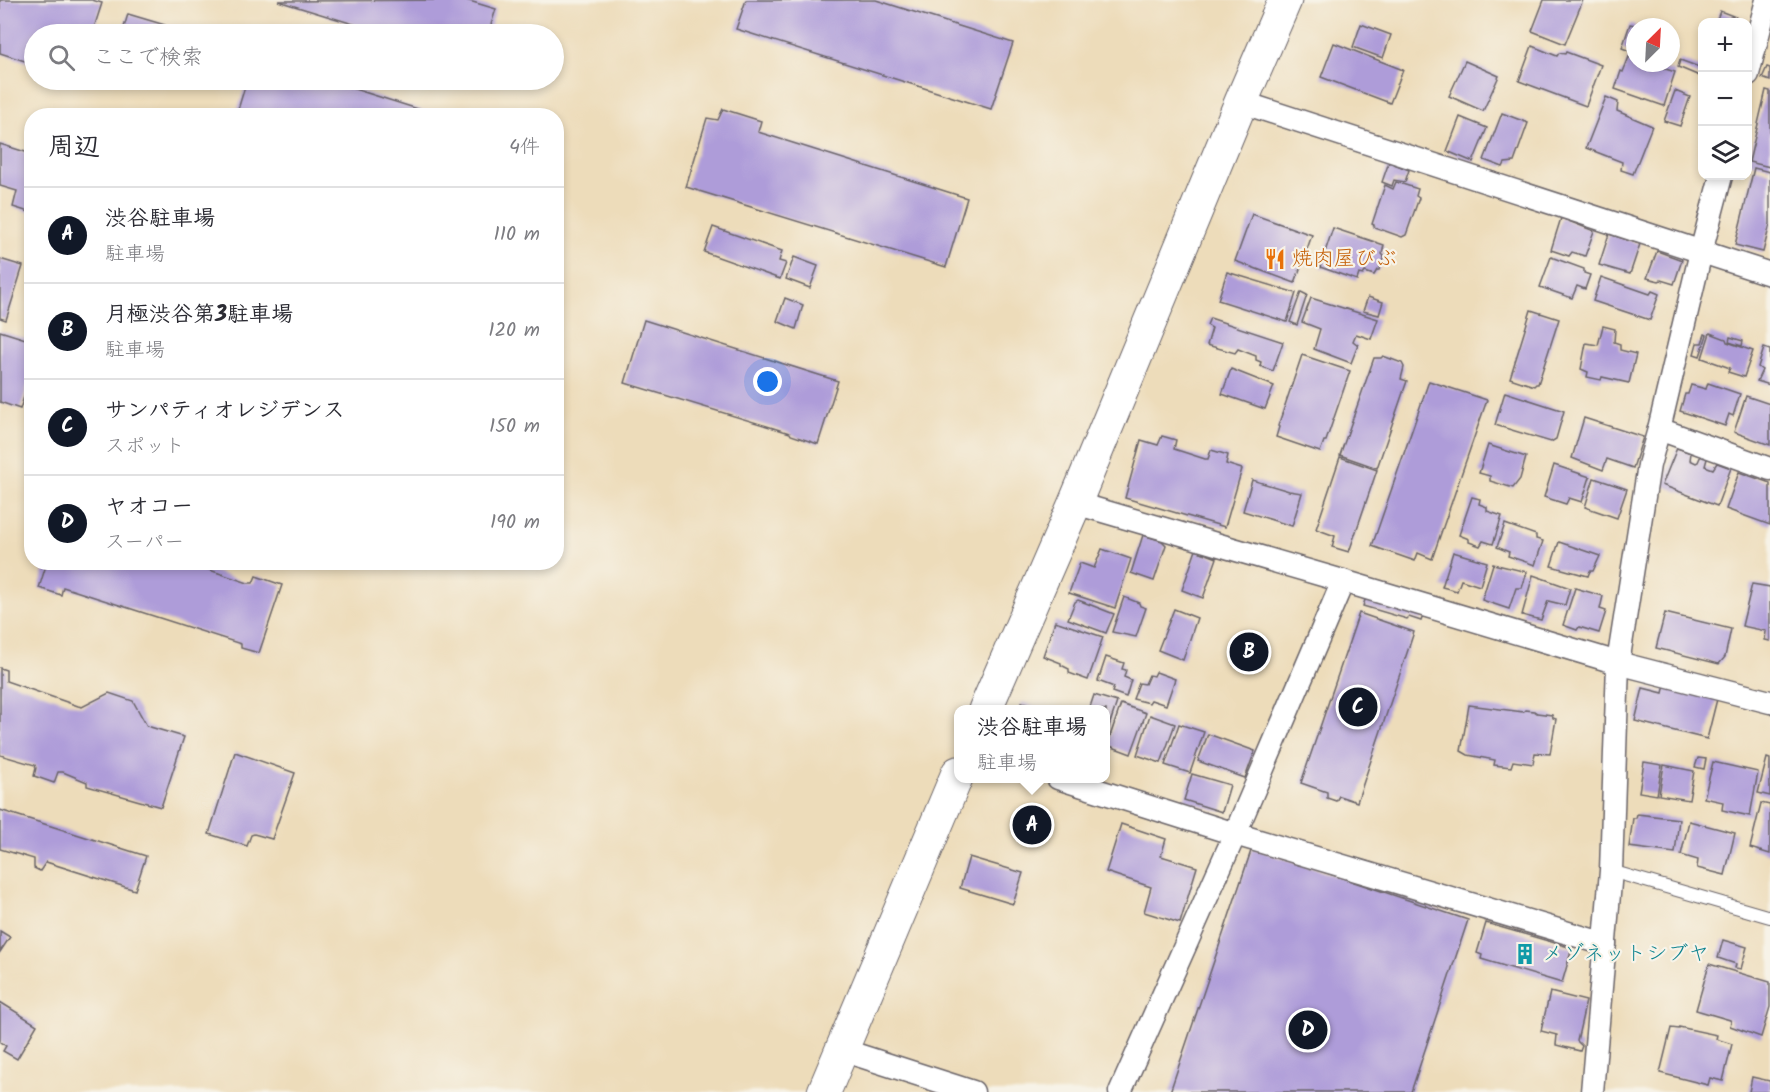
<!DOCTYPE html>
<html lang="ja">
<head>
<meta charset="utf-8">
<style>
  :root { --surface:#fff; --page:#f7f7f7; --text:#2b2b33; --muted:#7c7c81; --line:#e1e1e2; --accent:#111827 }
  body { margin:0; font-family:Kalam,"Klee One",sans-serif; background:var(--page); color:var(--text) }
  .controls { position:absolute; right:18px; top:18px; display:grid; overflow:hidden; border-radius:12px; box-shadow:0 3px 9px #0003 }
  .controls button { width:54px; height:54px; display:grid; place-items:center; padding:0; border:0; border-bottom:2px solid var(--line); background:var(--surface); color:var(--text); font:30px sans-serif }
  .compass { position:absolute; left:1626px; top:18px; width:54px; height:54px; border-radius:50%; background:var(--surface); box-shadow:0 3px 9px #0003; rotate:24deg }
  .you { position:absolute; left:768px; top:382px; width:21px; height:21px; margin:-15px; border:4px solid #fff; border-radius:50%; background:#1a73e8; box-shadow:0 0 0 9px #1a73e833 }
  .badge { display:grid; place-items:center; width:39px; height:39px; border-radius:50%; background:var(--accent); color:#fff; font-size:20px; font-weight:700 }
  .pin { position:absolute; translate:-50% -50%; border:3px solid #fff; box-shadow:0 2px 6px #0006 }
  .popup { position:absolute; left:954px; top:705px; width:156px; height:78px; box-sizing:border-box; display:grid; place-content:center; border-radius:12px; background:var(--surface); filter:drop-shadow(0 2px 4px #0005); font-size:20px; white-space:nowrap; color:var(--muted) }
  .popup b { font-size:22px; color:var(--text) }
  .popup::after { content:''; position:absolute; left:50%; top:100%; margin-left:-12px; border:12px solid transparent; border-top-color:var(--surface) }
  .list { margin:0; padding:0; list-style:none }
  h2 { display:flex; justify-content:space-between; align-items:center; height:78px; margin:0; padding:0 24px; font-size:26px }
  h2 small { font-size:20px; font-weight:400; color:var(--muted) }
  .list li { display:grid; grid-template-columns:39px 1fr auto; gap:18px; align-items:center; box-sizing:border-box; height:96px; padding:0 24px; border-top:2px solid var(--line) }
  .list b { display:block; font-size:22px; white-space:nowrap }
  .list p { margin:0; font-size:20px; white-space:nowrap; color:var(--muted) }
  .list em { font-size:20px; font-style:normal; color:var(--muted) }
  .icon { flex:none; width:33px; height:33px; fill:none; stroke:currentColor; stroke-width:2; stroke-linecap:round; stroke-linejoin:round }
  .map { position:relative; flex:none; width:1770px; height:1092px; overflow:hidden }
  .search { position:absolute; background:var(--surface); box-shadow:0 3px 9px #0003; left:24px; top:24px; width:540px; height:66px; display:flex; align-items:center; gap:15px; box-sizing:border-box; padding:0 21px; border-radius:33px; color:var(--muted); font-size:22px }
  .panel { position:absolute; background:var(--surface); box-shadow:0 3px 9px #0003; left:24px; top:108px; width:540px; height:462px; border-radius:24px }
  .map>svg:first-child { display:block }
  .building { fill:#ae9cd9 }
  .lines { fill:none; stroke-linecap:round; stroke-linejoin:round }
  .lane-casing { stroke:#696367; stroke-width:14 }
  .street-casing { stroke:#696367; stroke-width:25 }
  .secondary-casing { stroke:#696367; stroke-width:35 }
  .lane { stroke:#fff; stroke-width:12 }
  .street { stroke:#fff; stroke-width:22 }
  .secondary { stroke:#fff; stroke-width:33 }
  .labels { text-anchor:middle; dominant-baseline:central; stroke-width:4.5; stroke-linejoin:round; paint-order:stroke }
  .food-label { font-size:21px; fill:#c56008; stroke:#f7f3e8; text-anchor:start }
  .culture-label { font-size:21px; fill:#0d838f; stroke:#f7f3e8; text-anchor:start }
</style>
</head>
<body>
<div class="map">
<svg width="1770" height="1092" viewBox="0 0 1770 1092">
  <rect width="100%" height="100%" fill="#f7f3e8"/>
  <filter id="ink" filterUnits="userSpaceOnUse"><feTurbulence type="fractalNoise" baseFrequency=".0167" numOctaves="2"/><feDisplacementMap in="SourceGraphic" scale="12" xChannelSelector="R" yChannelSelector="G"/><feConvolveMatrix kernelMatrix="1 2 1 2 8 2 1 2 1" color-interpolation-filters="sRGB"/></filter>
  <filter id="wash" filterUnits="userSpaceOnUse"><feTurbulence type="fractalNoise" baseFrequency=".008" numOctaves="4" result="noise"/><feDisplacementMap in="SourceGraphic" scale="24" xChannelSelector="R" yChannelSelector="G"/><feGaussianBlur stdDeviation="1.35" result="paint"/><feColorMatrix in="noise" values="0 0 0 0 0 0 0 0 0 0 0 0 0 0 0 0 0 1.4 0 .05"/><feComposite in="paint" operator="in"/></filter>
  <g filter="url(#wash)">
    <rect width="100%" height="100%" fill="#eddcba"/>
    <g id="blocks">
      <g class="building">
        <polygon points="0,0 92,0 102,3 92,34 34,34 34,64 0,53"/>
        <polygon points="466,0 496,9 488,34 386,34 278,1"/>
        <polygon points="746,0 876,0 1013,43 991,109 736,29"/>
        <polygon points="1544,0 1583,0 1565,44 1532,31"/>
        <polygon points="1720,11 1736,17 1739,22 1716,22"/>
        <polygon points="128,14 165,25 163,34 122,34"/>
        <polygon points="1361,24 1391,35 1383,58 1353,47"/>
        <polygon points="1630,24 1635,25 1635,53 1622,48"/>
        <polygon points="1334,43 1403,70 1390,103 1321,77"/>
        <polygon points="1532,46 1557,56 1559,53 1565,54 1566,52 1601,65 1586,106 1519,81"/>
        <polygon points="1629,57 1635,59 1635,63 1647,63 1675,72 1664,106 1615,89 1621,71 1623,72"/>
        <polygon points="1680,60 1702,68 1702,77 1678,67"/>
        <polygon points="1465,61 1499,76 1483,111 1449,96"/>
        <polygon points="1767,67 1770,68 1770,81 1762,78"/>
        <polygon points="247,80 326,80 440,116 236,116"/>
        <polygon points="1766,90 1770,91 1770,167 1749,162"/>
        <polygon points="1675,91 1690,97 1680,126 1664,121"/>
        <polygon points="1606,97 1618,102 1617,111 1652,126 1633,174 1621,170 1622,162 1586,148"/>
        <polygon points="723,109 761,121 758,132 967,198 946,267 686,187 707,118 718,120"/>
        <polygon points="1502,113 1528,123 1514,162 1505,163 1503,167 1484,160"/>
        <polygon points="1460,117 1487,128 1473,162 1447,151"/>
        <polygon points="0,144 32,154 32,213 13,207 17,191 0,186"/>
        <polygon points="1389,162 1409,170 1405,182 1394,180 1392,186 1382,182"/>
        <polygon points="1754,168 1770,172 1770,224 1763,252 1735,245"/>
        <polygon points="1396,182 1418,189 1416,196 1419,198 1406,235 1402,237 1374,227 1374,225 1372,224 1385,185 1393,189"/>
        <polygon points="1252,214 1312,235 1295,283 1235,261"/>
        <polygon points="1561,218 1594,231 1585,256 1572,252 1569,256 1551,250"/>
        <polygon points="713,227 782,251 779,261 786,263 780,279 704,252"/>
        <polygon points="1333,228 1384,245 1382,254 1384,256 1379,270 1377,270 1374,275 1365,272 1363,275 1359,274 1357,280 1320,267"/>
        <polygon points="1609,234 1640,244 1630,274 1599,265"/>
        <polygon points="1657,251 1682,260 1674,284 1661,280 1659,281 1647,278"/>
        <polygon points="794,257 818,266 810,288 786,279"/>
        <polygon points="1551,257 1584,269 1584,273 1590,275 1585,289 1577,286 1572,298 1540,287"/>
        <polygon points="0,259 23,266 6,320 0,318"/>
        <polygon points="1227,272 1296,293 1287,322 1218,300"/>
        <polygon points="1601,277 1650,294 1652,291 1659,294 1650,320 1593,301"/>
        <polygon points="1301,292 1307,295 1297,325 1290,322"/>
        <polygon points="1368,297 1383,302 1379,315 1363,311"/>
        <polygon points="785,298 803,305 796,329 777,321"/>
        <polygon points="1311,298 1378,319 1371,339 1356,334 1353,341 1358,345 1351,363 1314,349 1320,329 1302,322"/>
        <polygon points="1531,310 1559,319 1538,384 1536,384 1534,386 1510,378"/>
        <polygon points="1210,318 1283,342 1273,371 1260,366 1261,362 1256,360 1256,356 1238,349 1235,353 1207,345 1212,328 1207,325"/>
        <polygon points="644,320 838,381 818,444 791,435 790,433 625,383"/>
        <polygon points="1603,326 1615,329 1614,342 1620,344 1620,350 1636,354 1629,383 1602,377 1601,380 1587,377 1588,372 1581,369 1586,343 1598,345"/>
        <polygon points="0,331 32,341 32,373 20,409 0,402"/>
        <polygon points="1710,333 1726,339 1727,342 1753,351 1744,377 1728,372 1730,368 1702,358"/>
        <polygon points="1705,334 1707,335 1700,356 1694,354 1697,343 1702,343"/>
        <polygon points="1730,337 1743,341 1742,346 1729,342"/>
        <polygon points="1764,348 1770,350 1770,385 1757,381 1762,370 1758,367"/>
        <polygon points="1302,355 1350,371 1326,441 1324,441 1320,452 1276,437 1279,427 1278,426"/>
        <polygon points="1383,356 1402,363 1404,367 1401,379 1407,381 1377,468 1340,455 1374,358 1381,358"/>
        <polygon points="1231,369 1274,386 1265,409 1222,394"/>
        <polygon points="1429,381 1487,400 1432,559 1418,553 1415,561 1372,546"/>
        <polygon points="1708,383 1740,394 1733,416 1729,414 1725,426 1680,411 1685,394 1688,394 1691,385 1706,389"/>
        <polygon points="1505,392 1564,411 1556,439 1551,442 1495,425"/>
        <polygon points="1746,396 1770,404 1770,445 1734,432"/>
        <polygon points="1584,418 1643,437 1633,468 1607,459 1603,470 1572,458"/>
        <polygon points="1162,436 1176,440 1174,449 1205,459 1208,459 1211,450 1228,455 1226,464 1242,469 1225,527 1125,498 1141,440 1158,445"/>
        <polygon points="1488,445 1526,457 1520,479 1513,488 1490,481 1490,476 1479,473"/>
        <polygon points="1677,448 1691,453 1690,460 1696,463 1698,462 1702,453 1708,455 1705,466 1713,469 1717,463 1731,468 1717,506 1662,485"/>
        <polygon points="1340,457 1377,470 1349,552 1332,547 1335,536 1316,529"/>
        <polygon points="1554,465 1590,477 1582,502 1569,498 1566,504 1544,497"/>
        <polygon points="1739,472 1770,483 1770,525 1726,509"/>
        <polygon points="1594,478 1627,489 1617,518 1585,507"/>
        <polygon points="1252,480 1289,491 1302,493 1292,526 1243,511"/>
        <polygon points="1472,497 1480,499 1479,504 1487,507 1487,511 1502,516 1493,544 1483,541 1480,546 1469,542 1469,539 1459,535"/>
        <polygon points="1505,524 1536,535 1536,539 1543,541 1535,565 1508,556 1509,552 1497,547"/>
        <polygon points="1143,535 1162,541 1166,545 1154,581 1131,573"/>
        <polygon points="1559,542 1600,556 1593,571 1590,571 1588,576 1551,566"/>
        <polygon points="1102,549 1131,559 1115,608 1069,593 1080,563 1094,568"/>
        <polygon points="1196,550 1217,558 1203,598 1182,590"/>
        <polygon points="1453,552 1487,562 1480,586 1461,580 1457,591 1442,587"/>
        <polygon points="47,562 186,562 248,583 253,583 256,576 282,585 259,653 241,648 241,644 63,587 61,595 39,588"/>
        <polygon points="1493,564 1527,572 1522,588 1516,588 1509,609 1482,600"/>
        <polygon points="1533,575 1570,588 1565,605 1548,601 1541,620 1522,615"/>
        <polygon points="1752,584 1770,587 1770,641 1765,640 1766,631 1742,626"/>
        <polygon points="1575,588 1603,596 1600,609 1606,611 1599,633 1579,627 1577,630 1563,625"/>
        <polygon points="1124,597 1139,603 1140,606 1146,608 1136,637 1112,632"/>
        <polygon points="1366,597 1424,613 1421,621 1409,617 1407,619 1363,606"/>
        <polygon points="1078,600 1114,614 1106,633 1068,619 1075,602"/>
        <polygon points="1174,609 1197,618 1183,660 1158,650"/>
        <polygon points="1359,613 1414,632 1357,802 1339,796 1336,801 1327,798 1327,792 1301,783"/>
        <polygon points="1665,613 1731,629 1725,657 1719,664 1656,648"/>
        <polygon points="1055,621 1103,637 1088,680 1069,673 1069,669 1061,665 1061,663 1043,656"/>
        <polygon points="1106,657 1124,663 1122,669 1126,670 1124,677 1131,680 1126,697 1112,692 1114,687 1098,681"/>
        <polygon points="0,668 6,670 6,681 78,706 82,707 109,693 133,701 147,726 184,737 161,807 87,786 87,782 63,772 58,772 54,783 34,776 36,768 35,765 0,755"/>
        <polygon points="1156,672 1175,679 1166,705 1151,700 1149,703 1133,699 1139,683 1145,684 1149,675 1154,676"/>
        <polygon points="1665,685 1718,695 1707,739 1635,721 1643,688 1663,693"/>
        <polygon points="1094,695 1117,702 1106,735 1106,710 1089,710"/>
        <polygon points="1022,702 1044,709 1044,710 1019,710"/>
        <polygon points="1121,704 1146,713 1131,754 1107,745"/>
        <polygon points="1469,705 1523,712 1525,710 1534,711 1537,713 1552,715 1553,718 1556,719 1550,754 1535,753 1533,764 1513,761 1511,767 1494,765 1495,760 1468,755 1461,751"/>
        <polygon points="1150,715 1175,724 1161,763 1137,755"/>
        <polygon points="1179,724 1204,732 1190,773 1165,765"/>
        <polygon points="1208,734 1255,751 1245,778 1198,761"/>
        <polygon points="235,752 295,773 272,839 254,834 251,835 247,846 209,834"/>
        <polygon points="1698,758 1706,759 1704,769 1695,767"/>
        <polygon points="1767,758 1770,759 1770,796 1758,793"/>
        <polygon points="1644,762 1662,765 1657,795 1639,792"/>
        <polygon points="1713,762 1758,772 1750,816 1722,810 1723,802 1704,798"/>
        <polygon points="1664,765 1694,771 1689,800 1659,795"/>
        <polygon points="1192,774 1230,785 1222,812 1184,800"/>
        <polygon points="1761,803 1770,805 1770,854 1750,848"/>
        <polygon points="0,810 146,856 135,890 46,862 40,871 34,868 34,859 0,849"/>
        <polygon points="1637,814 1679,819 1675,853 1629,847 1633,818 1636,818"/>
        <polygon points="1689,821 1735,833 1725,875 1697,868 1698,860 1681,855"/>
        <polygon points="1121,824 1166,839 1161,856 1197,867 1180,923 1144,912 1151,887 1106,872"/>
        <polygon points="1252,848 1468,920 1411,1092 1170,1092"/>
        <polygon points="969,857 1023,873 1013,904 960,888"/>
        <polygon points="1486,923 1572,948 1562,983 1481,959 1482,955 1477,953"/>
        <polygon points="0,931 10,937 0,952"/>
        <polygon points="1723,940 1747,947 1741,969 1735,968 1736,964 1718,958"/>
        <polygon points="1709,964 1770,982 1770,1007 1761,1037 1730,1026 1731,1022 1730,1020 1696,1010"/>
        <polygon points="1550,992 1586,1001 1577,1041 1582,1046 1580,1051 1556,1045 1557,1035 1541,1031"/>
        <polygon points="0,1002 37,1025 17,1059 3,1051 6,1046 0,1042"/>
        <polygon points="1679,1027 1717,1035 1716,1039 1732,1044 1723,1081 1710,1078 1708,1085 1660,1073 1671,1028 1679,1029"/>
        <polygon points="1752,1077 1770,1081 1770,1092 1749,1092"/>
      </g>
    </g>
  </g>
  <g filter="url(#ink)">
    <use href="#blocks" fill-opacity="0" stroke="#696367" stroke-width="1.5"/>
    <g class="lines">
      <defs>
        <polyline id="lane" points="1611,871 1770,917"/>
        <g id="street">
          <polyline points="1748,74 1767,0"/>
          <polyline points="1241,102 1770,274"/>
          <polyline points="1659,429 1770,469"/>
          <polyline points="1075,503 1343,581 1618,663 1770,702"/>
          <polyline points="1058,778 1235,834 1605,944"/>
          <polyline points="842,1050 973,1092"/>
          <polyline points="1120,1092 1235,834 1343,581"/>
          <polyline points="1592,1092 1611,871 1618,663 1649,465 1659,429 1701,252 1721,176"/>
        </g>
        <g id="secondary">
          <polyline points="985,710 1075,503 1241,102 1285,0"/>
          <polyline points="824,1092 958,773"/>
        </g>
      </defs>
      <use href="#lane" class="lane-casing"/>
      <use href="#street" class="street-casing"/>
      <use href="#secondary" class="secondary-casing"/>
      <use href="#lane" class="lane"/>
      <use href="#street" class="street"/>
      <use href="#secondary" class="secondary"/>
    </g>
  </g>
  <defs>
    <symbol id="restaurant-bare" viewBox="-9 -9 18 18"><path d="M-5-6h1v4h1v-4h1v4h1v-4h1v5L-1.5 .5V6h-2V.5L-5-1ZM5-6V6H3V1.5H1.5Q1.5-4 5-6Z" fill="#e8710a" stroke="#f7f3e8" stroke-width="2.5" paint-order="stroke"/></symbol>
    <symbol id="building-bare" viewBox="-9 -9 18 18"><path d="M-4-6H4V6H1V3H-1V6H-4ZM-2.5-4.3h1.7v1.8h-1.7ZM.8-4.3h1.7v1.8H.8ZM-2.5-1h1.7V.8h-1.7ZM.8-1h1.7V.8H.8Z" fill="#0f9aa8" stroke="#f7f3e8" stroke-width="2.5" paint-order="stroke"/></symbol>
  </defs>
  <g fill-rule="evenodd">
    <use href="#restaurant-bare" x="1260" y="244" width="30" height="30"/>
    <use href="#building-bare" x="1510" y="939" width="30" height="30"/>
  </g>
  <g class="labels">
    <g class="food-label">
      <text x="1292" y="259">焼肉屋びぶ</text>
    </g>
    <g class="culture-label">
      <text x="1542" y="954">メゾネットシブヤ</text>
    </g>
  </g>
</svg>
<div class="controls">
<button>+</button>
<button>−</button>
<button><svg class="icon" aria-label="layers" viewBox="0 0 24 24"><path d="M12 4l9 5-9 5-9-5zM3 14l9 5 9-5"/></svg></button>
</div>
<svg class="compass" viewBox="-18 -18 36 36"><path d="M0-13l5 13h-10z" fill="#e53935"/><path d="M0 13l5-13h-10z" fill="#7c7c81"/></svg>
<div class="you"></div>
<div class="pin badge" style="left:1032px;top:825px">A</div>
<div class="popup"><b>渋谷駐車場</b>駐車場</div>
<div class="pin badge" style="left:1249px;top:652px">B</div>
<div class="pin badge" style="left:1358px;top:707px">C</div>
<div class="pin badge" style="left:1308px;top:1030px">D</div>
<div class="search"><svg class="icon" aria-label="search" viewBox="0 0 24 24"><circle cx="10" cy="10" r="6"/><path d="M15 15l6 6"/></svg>ここで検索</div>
<section class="panel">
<h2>周辺<small>4件</small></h2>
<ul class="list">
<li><span class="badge">A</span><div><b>渋谷駐車場</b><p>駐車場</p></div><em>110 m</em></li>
<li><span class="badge">B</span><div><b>月極渋谷第3駐車場</b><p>駐車場</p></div><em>120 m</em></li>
<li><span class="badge">C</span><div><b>サンパティオレジデンス</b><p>スポット</p></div><em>150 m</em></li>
<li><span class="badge">D</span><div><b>ヤオコー</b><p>スーパー</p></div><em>190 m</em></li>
</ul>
</section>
</div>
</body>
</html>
